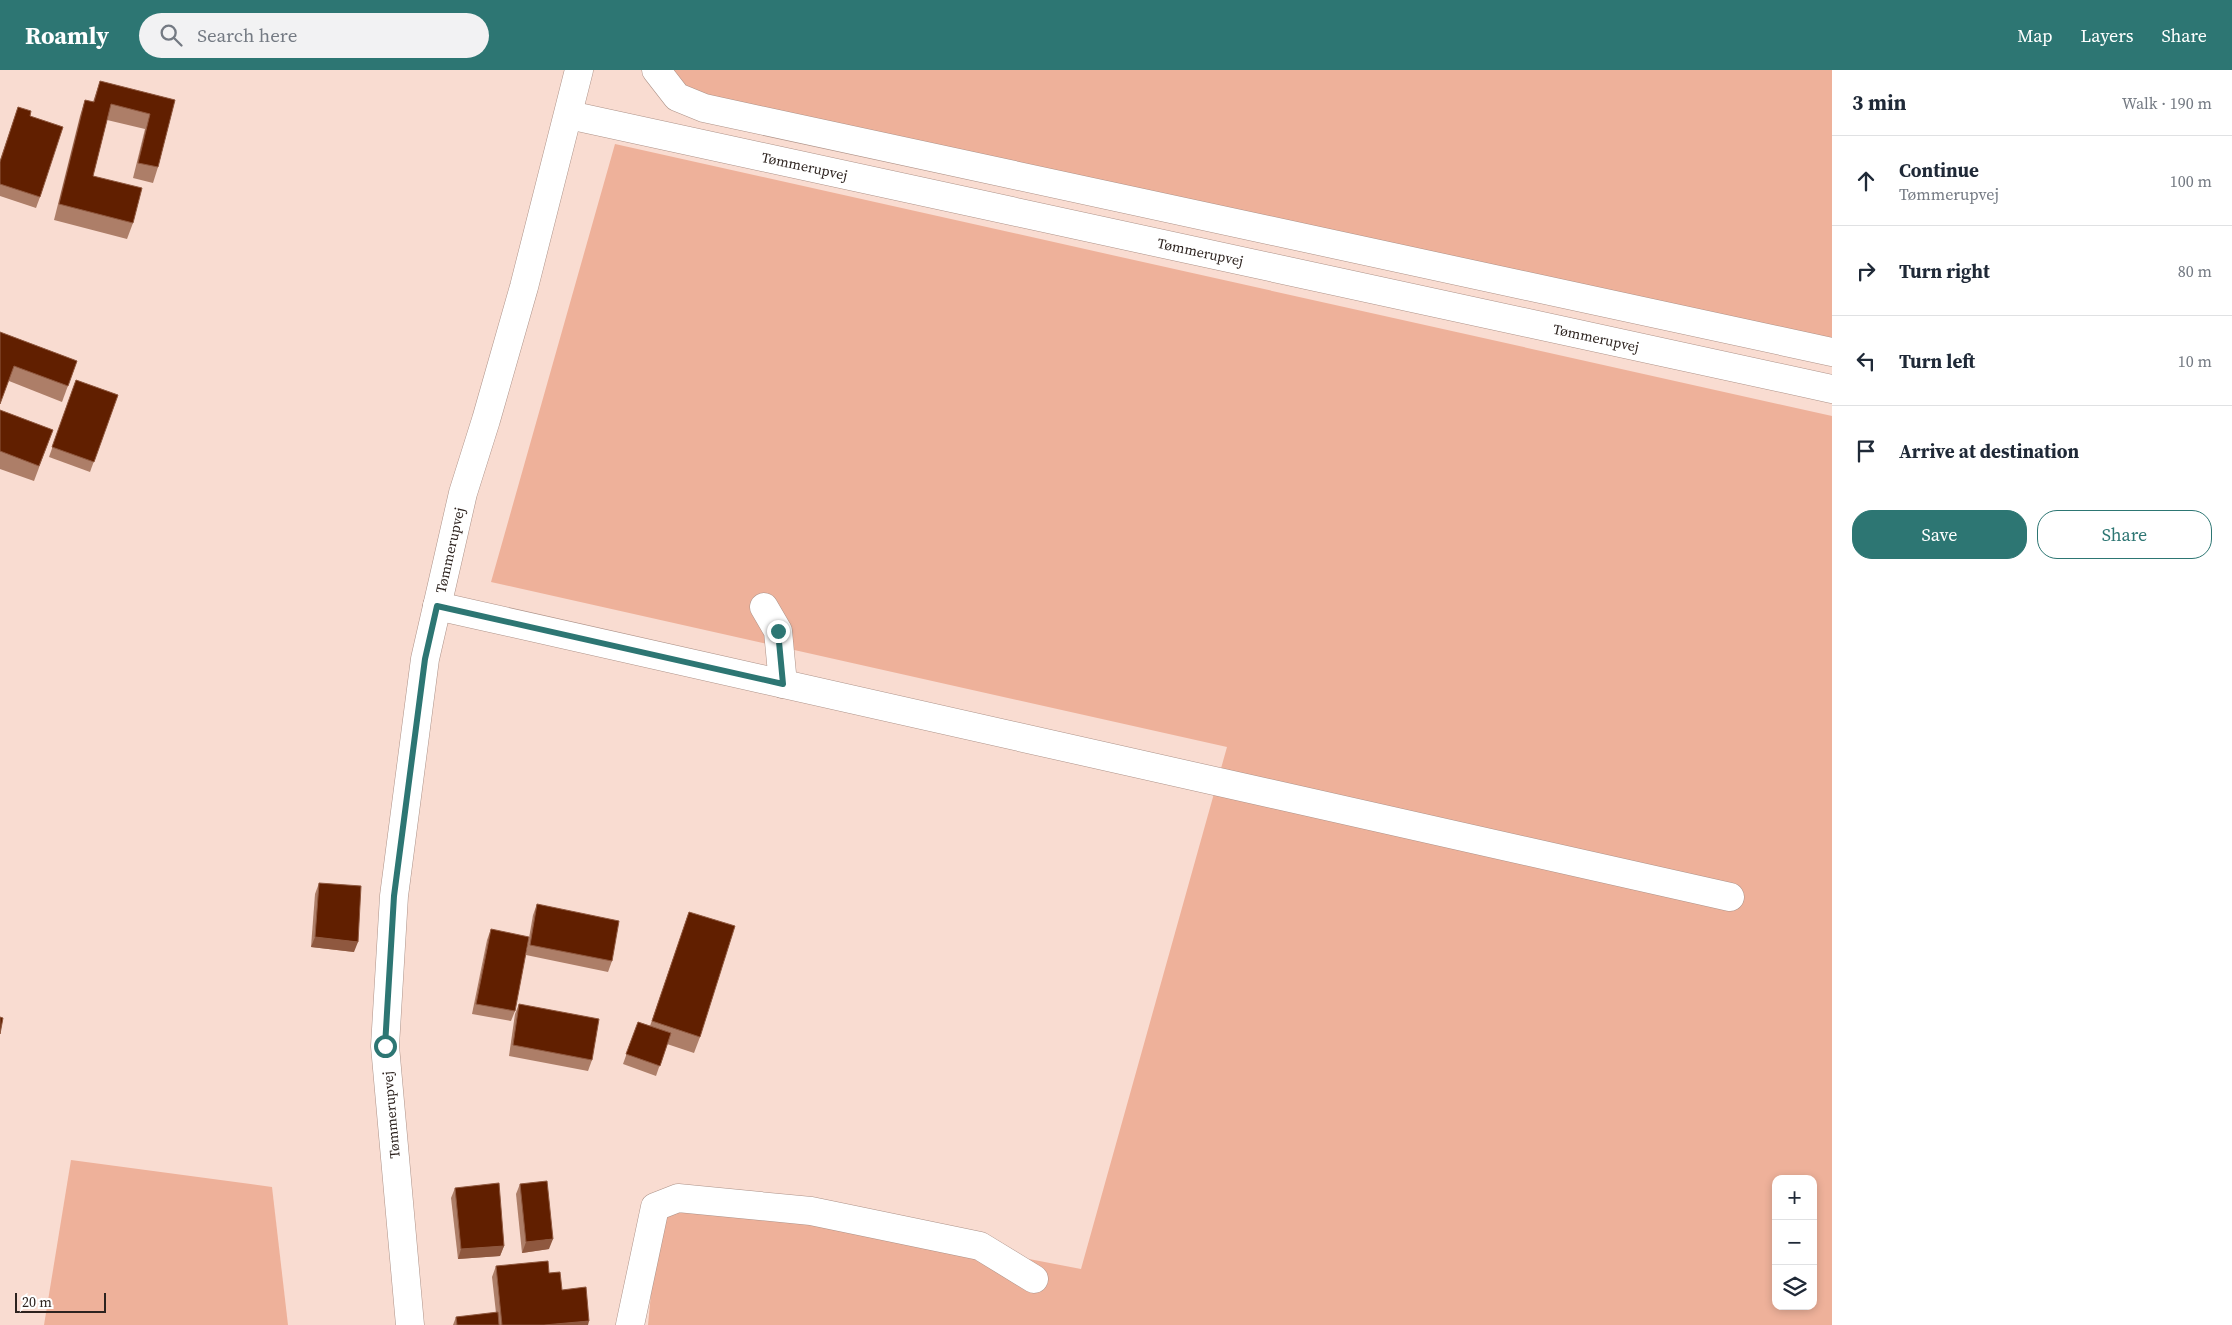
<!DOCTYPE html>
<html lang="en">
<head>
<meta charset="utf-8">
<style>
  :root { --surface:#fff; --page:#f2f2f3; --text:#1f2937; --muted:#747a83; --line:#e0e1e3; --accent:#2d7673 }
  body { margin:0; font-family:"Source Serif 4",serif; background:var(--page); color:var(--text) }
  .controls { position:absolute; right:15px; bottom:15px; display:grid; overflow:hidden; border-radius:10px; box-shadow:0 2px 8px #0003 }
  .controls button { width:45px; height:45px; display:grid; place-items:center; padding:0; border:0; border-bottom:1px solid var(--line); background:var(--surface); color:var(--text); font:25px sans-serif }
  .scale { position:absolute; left:15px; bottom:12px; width:91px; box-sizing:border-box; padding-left:5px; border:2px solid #2d231f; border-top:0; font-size:14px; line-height:18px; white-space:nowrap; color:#2d231f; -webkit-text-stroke:4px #fff; paint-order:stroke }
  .stop { position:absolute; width:15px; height:15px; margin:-11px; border:4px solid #2d7673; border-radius:50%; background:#fff }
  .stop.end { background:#2d7673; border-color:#fff; box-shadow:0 1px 5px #0008 }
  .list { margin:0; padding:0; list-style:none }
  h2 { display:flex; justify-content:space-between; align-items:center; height:65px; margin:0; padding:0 20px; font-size:21px }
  h2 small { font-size:16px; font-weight:400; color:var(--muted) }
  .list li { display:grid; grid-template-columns:32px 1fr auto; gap:15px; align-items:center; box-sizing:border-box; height:90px; padding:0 20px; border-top:1px solid var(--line) }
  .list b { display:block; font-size:19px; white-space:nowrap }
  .list p { margin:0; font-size:16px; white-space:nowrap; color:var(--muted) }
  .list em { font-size:16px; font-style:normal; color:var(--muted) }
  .actions { display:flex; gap:10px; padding:15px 20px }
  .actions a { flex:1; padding:11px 0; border:1px solid var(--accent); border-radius:20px; text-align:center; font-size:18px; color:var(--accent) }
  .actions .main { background:var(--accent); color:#fff }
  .icon { flex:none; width:28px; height:28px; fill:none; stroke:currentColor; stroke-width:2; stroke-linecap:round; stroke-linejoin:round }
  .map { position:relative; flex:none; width:1832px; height:1255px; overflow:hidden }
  header { display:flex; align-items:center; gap:30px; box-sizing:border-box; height:70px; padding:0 25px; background:var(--accent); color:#fff }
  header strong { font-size:24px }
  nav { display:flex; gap:28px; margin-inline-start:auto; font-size:18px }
  .search { width:350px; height:45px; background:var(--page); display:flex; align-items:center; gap:12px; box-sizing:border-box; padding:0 18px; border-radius:28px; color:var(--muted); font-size:19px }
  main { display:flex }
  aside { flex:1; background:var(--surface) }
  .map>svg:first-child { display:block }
  .green { fill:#eeb19a; fill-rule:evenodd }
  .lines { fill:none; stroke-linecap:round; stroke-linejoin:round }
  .minor-casing { stroke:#ad9288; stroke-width:29 }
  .minor { stroke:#fff; stroke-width:28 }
  .wall { fill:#ad7e68 }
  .shaded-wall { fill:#8f583f }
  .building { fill:#611f00; stroke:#8f583f }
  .route { stroke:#2d7673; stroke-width:6 }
  .labels { text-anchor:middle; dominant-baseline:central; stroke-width:5; stroke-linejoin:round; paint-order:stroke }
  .street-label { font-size:14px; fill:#2d231f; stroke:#fff }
</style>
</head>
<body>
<header>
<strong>Roamly</strong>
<div class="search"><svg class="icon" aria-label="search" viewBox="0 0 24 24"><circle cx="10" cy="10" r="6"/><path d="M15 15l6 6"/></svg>Search here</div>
<nav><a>Map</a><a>Layers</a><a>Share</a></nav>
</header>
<main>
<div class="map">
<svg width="1832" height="1255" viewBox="0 0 1832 1255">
  <rect width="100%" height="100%" fill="#f9dcd1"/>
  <g class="green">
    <polygon points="671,0 1832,0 1832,273 692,22 679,12"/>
    <path d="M615 74 1832 346V1255H648L661 1119 1081 1199 1227 677 491 512ZM1776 1109H1813V1236H1776Z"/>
    <polygon points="71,1090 272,1117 288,1255 44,1255"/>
  </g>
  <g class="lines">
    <defs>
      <g id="minor">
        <polyline points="656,0 677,27 704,38 1832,282"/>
        <path id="s1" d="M569 45 1832 319"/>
        <polyline points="437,536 1730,827"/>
        <polyline points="764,537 778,561 783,614"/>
        <path id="s2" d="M410 1255 385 976 394 826 425 589 463 423 486 350 524 217 579 0"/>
        <polyline points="630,1255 655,1137 678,1128 811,1141 980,1176 1034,1209"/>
      </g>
    </defs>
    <use href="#minor" class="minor-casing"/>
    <use href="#minor" class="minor"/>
  </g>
  <g class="wall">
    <polygon points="100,11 175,30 158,97 153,113 133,108 145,59 107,50 93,106 133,153 127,169 54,150 80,46 85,30 93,32"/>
    <polygon points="18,37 30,46 40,127 36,138 0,126 0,90"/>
    <polygon points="0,262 77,291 62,332 9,311"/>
    <polygon points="76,310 118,325 90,402 49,387"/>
    <polygon points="0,340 53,360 34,411 0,399"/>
    <polygon points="319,813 354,882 311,877 315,824"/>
    <polygon points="537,834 612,891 608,902 526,885 533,845"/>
    <polygon points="689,842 700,967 694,983 667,974 656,1006 623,994 638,952 650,956"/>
    <polygon points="491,859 515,941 511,951 472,944 487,870"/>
    <polygon points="519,934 592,990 588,1001 509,986 515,944"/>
    <polygon points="520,1114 549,1179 522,1183 516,1124"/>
    <polygon points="455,1118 504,1176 500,1186 458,1189 451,1128"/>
    <polygon points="496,1196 549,1203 588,1255 453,1255 456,1247 496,1243 492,1207"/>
  </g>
  <g class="shaded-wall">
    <polygon points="315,867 358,872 354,882 311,877"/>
    <polygon points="553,1169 549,1179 522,1183 526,1172"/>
    <polygon points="504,1176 500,1186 458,1189 461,1179"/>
    <polygon points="589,1251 588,1255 544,1255"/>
  </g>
  <g class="building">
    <polygon points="100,11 175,30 158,97 138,93 150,44 111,34 93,106 142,118 133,153 59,134 85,30 94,32"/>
    <polygon points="18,37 31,41 30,46 63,57 40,127 0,114 0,92"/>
    <polygon points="0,262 77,291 68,316 14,296 0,334"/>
    <polygon points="76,310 118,325 94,392 52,377"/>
    <polygon points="0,340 53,360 39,396 0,381"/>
    <polygon points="319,813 361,816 358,872 315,867"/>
    <polygon points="537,834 619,851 612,891 530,875"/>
    <polygon points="689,842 735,856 700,967 652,951"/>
    <polygon points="491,859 529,867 515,941 476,934"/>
    <polygon points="519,934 599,949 592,990 513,975"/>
    <polygon points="0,947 3,948 0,964"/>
    <polygon points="638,952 671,963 660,996 626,984"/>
    <polygon points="547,1111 553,1169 526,1172 520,1114"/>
    <polygon points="499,1113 504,1176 461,1179 455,1118"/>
    <polygon points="548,1191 549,1203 560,1202 562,1220 586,1217 589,1251 544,1255 502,1255 496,1196"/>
    <polygon points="498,1242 499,1255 457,1255 456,1247"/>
  </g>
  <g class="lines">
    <polyline class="route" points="385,976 394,826 425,589 437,536 783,614 778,561"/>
  </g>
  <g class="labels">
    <g class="street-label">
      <text stroke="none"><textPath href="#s1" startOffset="241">Tømmerupvej</textPath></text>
      <text stroke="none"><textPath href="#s1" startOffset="646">Tømmerupvej</textPath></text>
      <text stroke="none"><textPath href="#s1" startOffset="1051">Tømmerupvej</textPath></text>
      <text stroke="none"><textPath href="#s2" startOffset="781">Tømmerupvej</textPath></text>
      <text transform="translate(391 1045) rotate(-95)">Tømmerupvej</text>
    </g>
  </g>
</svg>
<div class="controls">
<button>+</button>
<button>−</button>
<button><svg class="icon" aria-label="layers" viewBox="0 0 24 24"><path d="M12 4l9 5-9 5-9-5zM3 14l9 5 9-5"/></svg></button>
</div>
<div class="scale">20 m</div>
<div class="stop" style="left:385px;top:976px"></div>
<div class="stop end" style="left:778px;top:561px"></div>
</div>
<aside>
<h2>3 min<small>Walk · 190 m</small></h2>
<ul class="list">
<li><svg class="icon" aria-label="ahead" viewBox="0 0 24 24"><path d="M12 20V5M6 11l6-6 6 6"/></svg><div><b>Continue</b><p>Tømmerupvej</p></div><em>100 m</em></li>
<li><svg class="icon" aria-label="right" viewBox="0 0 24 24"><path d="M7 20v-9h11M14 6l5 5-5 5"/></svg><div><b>Turn right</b></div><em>80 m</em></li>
<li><svg class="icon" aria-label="left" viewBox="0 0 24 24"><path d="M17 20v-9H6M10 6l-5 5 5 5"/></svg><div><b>Turn left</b></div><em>10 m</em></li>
<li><svg class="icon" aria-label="arrive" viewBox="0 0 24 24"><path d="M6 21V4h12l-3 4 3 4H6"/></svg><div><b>Arrive at destination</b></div></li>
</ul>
<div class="actions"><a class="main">Save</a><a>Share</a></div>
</aside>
</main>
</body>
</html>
